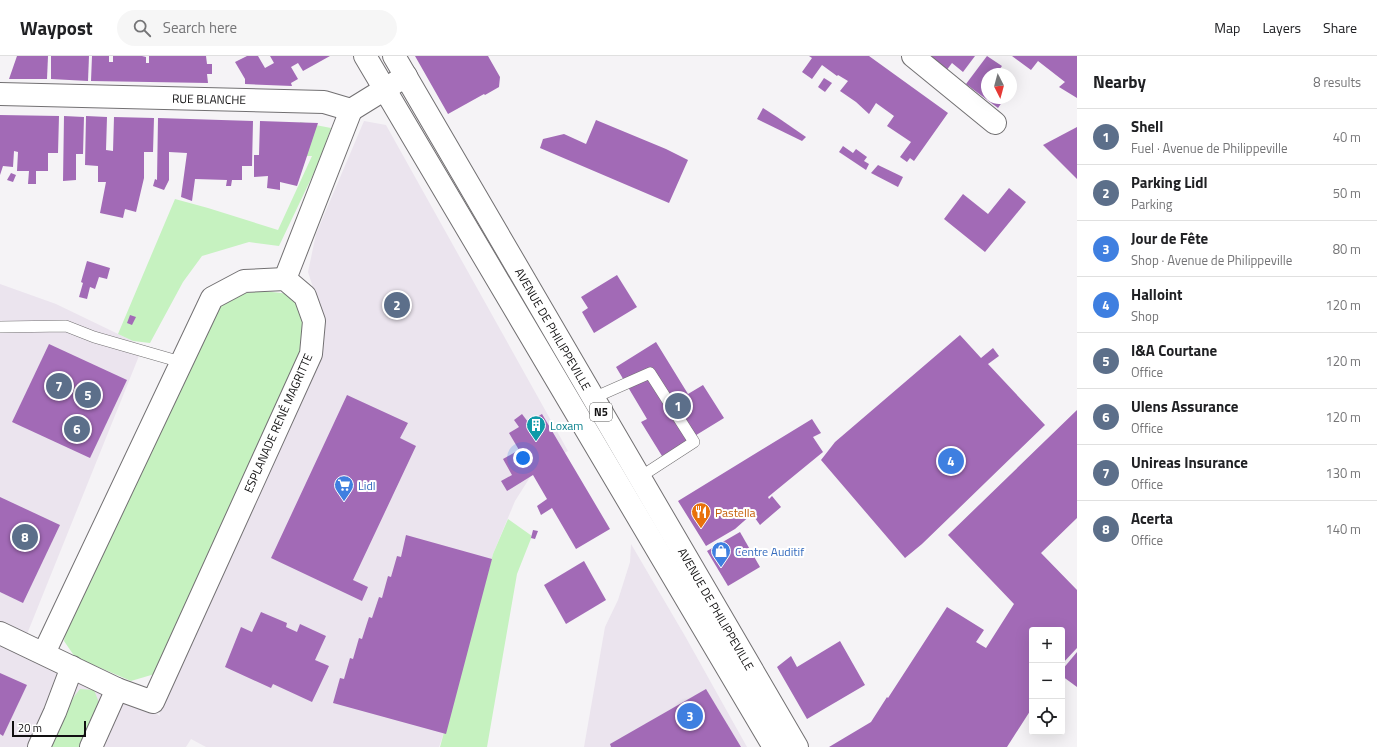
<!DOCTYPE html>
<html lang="en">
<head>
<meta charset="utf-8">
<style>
  :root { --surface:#fff; --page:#f6f6f6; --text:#202124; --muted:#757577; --line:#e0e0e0; --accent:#111827 }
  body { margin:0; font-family:"Titillium Web",sans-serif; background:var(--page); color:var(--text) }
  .controls { position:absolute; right:12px; bottom:12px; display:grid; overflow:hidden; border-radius:4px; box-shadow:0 4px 16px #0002 }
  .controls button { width:36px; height:36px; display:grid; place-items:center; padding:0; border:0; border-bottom:1px solid var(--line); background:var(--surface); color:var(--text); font:20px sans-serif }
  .compass { position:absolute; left:981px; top:12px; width:36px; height:36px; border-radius:50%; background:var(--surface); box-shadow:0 4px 16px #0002; rotate:174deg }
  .scale { position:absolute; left:12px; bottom:10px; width:74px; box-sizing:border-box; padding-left:4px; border:2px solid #111011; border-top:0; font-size:11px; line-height:14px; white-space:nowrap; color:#111011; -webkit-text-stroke:3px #fff; paint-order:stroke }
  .you { position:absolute; left:523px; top:402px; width:14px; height:14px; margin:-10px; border:3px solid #fff; border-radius:50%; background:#1a73e8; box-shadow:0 0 0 6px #1a73e833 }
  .badge { display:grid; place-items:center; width:26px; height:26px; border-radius:50%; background:var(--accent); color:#fff; font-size:13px; font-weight:700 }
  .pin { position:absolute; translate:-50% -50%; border:2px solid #fff; box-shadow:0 1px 4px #0006 }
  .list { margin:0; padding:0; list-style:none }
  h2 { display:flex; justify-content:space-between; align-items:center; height:52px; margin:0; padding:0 16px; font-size:17px }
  h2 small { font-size:13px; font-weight:400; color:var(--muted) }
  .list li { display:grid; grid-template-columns:26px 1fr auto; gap:12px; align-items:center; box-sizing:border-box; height:56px; padding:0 16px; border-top:1px solid var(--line) }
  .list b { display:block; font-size:15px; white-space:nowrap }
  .list p { margin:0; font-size:13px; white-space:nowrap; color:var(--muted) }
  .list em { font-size:13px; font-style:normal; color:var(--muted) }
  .icon { flex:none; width:22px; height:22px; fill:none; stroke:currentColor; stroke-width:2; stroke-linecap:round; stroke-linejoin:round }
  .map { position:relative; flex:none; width:1077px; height:691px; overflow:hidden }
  header { display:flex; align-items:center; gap:24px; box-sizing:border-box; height:56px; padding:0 20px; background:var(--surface); border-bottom:1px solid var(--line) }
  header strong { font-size:19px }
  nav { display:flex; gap:22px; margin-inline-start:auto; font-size:14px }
  .search { width:280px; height:36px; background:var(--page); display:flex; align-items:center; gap:10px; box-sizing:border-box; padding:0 14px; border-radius:22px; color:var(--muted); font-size:15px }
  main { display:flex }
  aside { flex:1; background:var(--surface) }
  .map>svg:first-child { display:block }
  .built { fill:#ebe4ee }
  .green { fill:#c6f2c0 }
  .building { fill:#a26ab6 }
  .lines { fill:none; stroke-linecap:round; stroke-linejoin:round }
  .service-casing { stroke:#727072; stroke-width:12 }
  .minor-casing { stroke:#727072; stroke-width:24 }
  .primary-casing { stroke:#727072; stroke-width:24 }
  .service { stroke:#fff; stroke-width:11 }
  .minor { stroke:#fff; stroke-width:22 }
  .primary { stroke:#fff; stroke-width:22 }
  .labels { text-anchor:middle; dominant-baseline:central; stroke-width:4; stroke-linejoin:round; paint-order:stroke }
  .shield { fill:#fff; stroke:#585858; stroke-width:1 }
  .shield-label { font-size:11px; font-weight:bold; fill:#111011 }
  .street-label { font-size:12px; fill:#111011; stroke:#fff }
  .culture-label { font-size:12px; fill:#0d838f; stroke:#fff; text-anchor:start }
  .shop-label { font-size:12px; fill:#366cbe; stroke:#fff; text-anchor:start }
  .food-label { font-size:12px; fill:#c56008; stroke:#fff; text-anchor:start }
</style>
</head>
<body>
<header>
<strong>Waypost</strong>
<div class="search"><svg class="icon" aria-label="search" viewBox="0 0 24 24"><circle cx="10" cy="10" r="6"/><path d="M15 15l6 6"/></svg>Search here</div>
<nav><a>Map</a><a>Layers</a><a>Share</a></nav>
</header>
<main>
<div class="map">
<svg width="1077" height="691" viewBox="0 0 1077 691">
  <rect width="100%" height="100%" fill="#f5f3f6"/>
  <g class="built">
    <polygon points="364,65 386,69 568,395 534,415 515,445 493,498 448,666 439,691 206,691 191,683 186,691 0,691 0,228 56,248 143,290 23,588 129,638 160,660 152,619 312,289 318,247 308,216 316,178"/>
    <polygon points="631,488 685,580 747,691 584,691 605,571 618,544 630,506"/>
  </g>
  <g class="green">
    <polygon points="300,66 331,72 320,104 279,190 249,186 202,200 183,226 150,287 133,285 118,278 175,143 208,152 278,174 312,100 299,100"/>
    <polygon points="263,235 290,238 306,264 305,291 158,617 131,625 75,601 64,585 67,566 214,255 238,238"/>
    <polygon points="508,463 532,480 517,518 487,691 440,691 493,498"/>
    <polygon points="80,633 94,634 98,644 98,654 81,691 50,691 73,642"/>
  </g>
  <g class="building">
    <polygon points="17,0 48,0 47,23 9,23"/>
    <polygon points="51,0 89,0 88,25 51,23"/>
    <polygon points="92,0 109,0 109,6 113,6 113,0 142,0 146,1 146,7 149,7 149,0 206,0 207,8 212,8 212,18 207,18 208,27 91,25"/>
    <polygon points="247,0 258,0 265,12 274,7 270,0 330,0 303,15 298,7 291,11 298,23 291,27 292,30 245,28 245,23 235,6"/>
    <polygon points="415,0 488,0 500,21 499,31 485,39 484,38 448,58"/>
    <polygon points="809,0 869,0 948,57 914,105 910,102 907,106 900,101 911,86 887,70 894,60 876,47 869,58 856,46 840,35 848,25 838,19 837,20 822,9 812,23 802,16 812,2"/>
    <polygon points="926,0 975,0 963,16 952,7 946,15"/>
    <polygon points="987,0 1002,10 996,18 987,18 987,42 1005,42 998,52 966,28"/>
    <polygon points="1012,0 1077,0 1077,42 1059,31 1065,26 1038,5 1031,14"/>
    <polygon points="824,22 832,27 825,36 818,31"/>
    <polygon points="763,52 777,61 806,81 802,85 757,63"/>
    <polygon points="0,59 59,60 58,97 48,97 48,115 36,115 36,128 28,128 29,115 17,115 18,96 14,95 13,111 3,110 0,119"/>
    <polygon points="64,60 84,61 83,98 76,98 76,124 63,125"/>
    <polygon points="86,60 107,61 106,94 113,95 114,61 154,62 153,96 144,96 144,122 136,156 125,153 123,162 100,157 106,126 98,126 98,110 85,109"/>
    <polygon points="158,62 253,65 252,110 242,110 242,124 232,124 231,130 226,130 227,124 195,123 192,145 181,141 187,97 169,96 169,124 164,134 153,130 155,123 157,124"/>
    <polygon points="596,64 666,93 688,104 669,147 540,92 543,83 564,78 586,88"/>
    <polygon points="260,65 318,67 297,130 280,126 280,134 267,132 268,120 254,121 254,99 259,99"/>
    <polygon points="1077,71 1077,123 1043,89"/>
    <polygon points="843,90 853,97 856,93 867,101 864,105 869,108 866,114 839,96"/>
    <polygon points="878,109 903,121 898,131 871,117"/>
    <polygon points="11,117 16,119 13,126 7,124"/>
    <polygon points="1009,132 1026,146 985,196 944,163 963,138 988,158"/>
    <polygon points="87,205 110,212 107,223 99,221 95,233 90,231 87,243 79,241 83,227 81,226"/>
    <polygon points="617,219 637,251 594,277 582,256 588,252 581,241"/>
    <polygon points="130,259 136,261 132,269 127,267"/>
    <polygon points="960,279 981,302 993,292 999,300 988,308 1045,369 922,488 905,502 821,404 835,386"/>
    <polygon points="656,286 688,338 703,329 724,362 662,400 641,366 647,363 616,311"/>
    <polygon points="49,288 127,324 90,402 12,366"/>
    <polygon points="347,339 408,367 400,382 416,390 353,524 368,531 362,545 271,502"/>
    <polygon points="1077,354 1077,462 1041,497 1077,534 1077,592 1062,608 1062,574 1032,574 1032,652 1007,691 829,691 871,666 887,641 888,642 947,551 984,574 976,586 986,592 1014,548 948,479"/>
    <polygon points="522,358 528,366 542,358 610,473 576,493 552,452 541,459 537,450 547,443 533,419 507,435 501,425 512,419 503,403 519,394 509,377 519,371 514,364"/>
    <polygon points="812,363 821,377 813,381 823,396 768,441 769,443 772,440 781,451 760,469 752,458 735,473 706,490 678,445"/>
    <polygon points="0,441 60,469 23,547 0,536"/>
    <polygon points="533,474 538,475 535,483 531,482"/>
    <polygon points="740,476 760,511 728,530 707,495"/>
    <polygon points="406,479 492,503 446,678 333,647 340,622 344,623 350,602 353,603 359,582 362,583 369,561 372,562 379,541 382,542 388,520 391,521 397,500 401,501"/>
    <polygon points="584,505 606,544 566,568 544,529"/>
    <polygon points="261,556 287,567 286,571 297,576 300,568 326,580 315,604 329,610 312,646 273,628 271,632 225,611 241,571 252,576"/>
    <polygon points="840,585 865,629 807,663 777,611 791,600 797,611"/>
    <polygon points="1077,596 1077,631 1062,620 1062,614"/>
    <polygon points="0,617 27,629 3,680 0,678"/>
    <polygon points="706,633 741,691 611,691 610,688"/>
  </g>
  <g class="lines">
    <defs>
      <g id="service">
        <polyline points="0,271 66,270 94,281 181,306"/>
        <polyline points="591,343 650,317 694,386 637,423"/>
      </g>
      <g id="minor">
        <polyline points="913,0 995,67"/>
        <polyline points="0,38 324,46 351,54 406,20"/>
        <polyline points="285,223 351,54"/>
        <polyline points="0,577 117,633 153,646 311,298 314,265 305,240 285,223 244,225 212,242 44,597"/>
        <polyline points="39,691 55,656 72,611"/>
        <polyline points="91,691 117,633"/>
      </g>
      <g id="primary">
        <polyline points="365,0 774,691"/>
        <polyline points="394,0 797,691"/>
      </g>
    </defs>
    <use href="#service" class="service-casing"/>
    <use href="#minor" class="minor-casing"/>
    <use href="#primary" class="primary-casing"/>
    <use href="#service" class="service"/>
    <use href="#minor" class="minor"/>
    <use href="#primary" class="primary"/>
  </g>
  <defs>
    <symbol id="building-pin" viewBox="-11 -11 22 30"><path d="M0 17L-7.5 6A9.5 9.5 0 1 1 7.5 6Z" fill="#0f9aa8" stroke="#fff"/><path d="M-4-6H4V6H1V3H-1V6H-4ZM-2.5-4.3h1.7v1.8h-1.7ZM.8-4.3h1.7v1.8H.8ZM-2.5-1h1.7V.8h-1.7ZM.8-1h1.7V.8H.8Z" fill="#fff"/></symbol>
    <symbol id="supermarket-pin" viewBox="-11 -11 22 30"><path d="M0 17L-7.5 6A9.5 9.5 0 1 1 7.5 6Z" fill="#3f7fe0" stroke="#fff"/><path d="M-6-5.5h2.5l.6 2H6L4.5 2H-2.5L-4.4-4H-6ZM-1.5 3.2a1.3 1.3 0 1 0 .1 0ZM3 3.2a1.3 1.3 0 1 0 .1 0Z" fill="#fff"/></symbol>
    <symbol id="restaurant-pin" viewBox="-11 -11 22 30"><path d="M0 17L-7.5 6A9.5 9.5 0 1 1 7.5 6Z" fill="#e8710a" stroke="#fff"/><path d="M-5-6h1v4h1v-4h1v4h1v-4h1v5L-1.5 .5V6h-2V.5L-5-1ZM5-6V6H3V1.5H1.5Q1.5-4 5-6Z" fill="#fff"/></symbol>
    <symbol id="shop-pin" viewBox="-11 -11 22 30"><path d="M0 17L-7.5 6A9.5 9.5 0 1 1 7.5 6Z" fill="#3f7fe0" stroke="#fff"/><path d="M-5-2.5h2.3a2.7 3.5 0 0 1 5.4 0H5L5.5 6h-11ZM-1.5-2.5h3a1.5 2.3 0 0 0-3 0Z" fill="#fff"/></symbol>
  </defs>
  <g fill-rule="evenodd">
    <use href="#building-pin" x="525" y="358" width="22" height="30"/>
    <use href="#supermarket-pin" x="333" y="418" width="22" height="30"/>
    <use href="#restaurant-pin" x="690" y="445" width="22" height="30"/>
    <use href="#shop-pin" x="710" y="484" width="22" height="30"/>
  </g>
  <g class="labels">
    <rect class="shield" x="590" y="347" width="22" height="18" rx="3"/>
    <g class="shield-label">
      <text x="601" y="356">N5</text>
    </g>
    <g class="street-label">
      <text transform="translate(209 43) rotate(1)">RUE BLANCHE</text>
      <text transform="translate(553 273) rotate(60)">AVENUE DE PHILIPPEVILLE</text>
      <text transform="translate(278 367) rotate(-66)">ESPLANADE RENÉ MAGRITTE</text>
      <text transform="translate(716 553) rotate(60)">AVENUE DE PHILIPPEVILLE</text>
    </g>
    <g class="culture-label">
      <text x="550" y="369">Loxam</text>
    </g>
    <g class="shop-label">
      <text x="358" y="429">Lidl</text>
      <text x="735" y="495">Centre Auditif</text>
    </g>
    <g class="food-label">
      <text x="715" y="456">Pastella</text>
    </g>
  </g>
</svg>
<div class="controls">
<button>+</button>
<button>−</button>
<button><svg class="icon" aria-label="locate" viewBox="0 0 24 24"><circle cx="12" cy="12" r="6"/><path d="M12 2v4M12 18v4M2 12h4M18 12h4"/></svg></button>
</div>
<svg class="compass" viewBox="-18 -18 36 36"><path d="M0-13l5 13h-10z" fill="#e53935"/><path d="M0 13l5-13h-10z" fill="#757577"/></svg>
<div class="scale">20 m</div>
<div class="you"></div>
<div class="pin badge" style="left:678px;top:350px;background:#5c6f8a">1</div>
<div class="pin badge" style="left:397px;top:249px;background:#5c6f8a">2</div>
<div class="pin badge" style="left:690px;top:660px;background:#3f7fe0">3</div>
<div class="pin badge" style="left:951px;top:405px;background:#3f7fe0">4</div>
<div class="pin badge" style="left:88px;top:339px;background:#5c6f8a">5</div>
<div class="pin badge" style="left:77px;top:373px;background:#5c6f8a">6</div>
<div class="pin badge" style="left:59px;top:330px;background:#5c6f8a">7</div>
<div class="pin badge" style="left:25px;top:481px;background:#5c6f8a">8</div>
</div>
<aside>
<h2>Nearby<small>8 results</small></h2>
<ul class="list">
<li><span class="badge" style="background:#5c6f8a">1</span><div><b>Shell</b><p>Fuel · Avenue de Philippeville</p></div><em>40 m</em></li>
<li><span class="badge" style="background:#5c6f8a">2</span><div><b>Parking Lidl</b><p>Parking</p></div><em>50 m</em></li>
<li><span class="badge" style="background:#3f7fe0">3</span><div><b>Jour de Fête</b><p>Shop · Avenue de Philippeville</p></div><em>80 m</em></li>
<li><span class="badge" style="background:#3f7fe0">4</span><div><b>Halloint</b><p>Shop</p></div><em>120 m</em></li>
<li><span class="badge" style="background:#5c6f8a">5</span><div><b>I&amp;A Courtane</b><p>Office</p></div><em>120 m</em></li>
<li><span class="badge" style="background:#5c6f8a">6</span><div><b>Ulens Assurance</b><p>Office</p></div><em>120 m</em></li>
<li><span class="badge" style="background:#5c6f8a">7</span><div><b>Unireas Insurance</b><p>Office</p></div><em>130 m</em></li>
<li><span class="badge" style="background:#5c6f8a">8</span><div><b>Acerta</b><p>Office</p></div><em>140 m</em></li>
</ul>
</aside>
</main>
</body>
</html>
